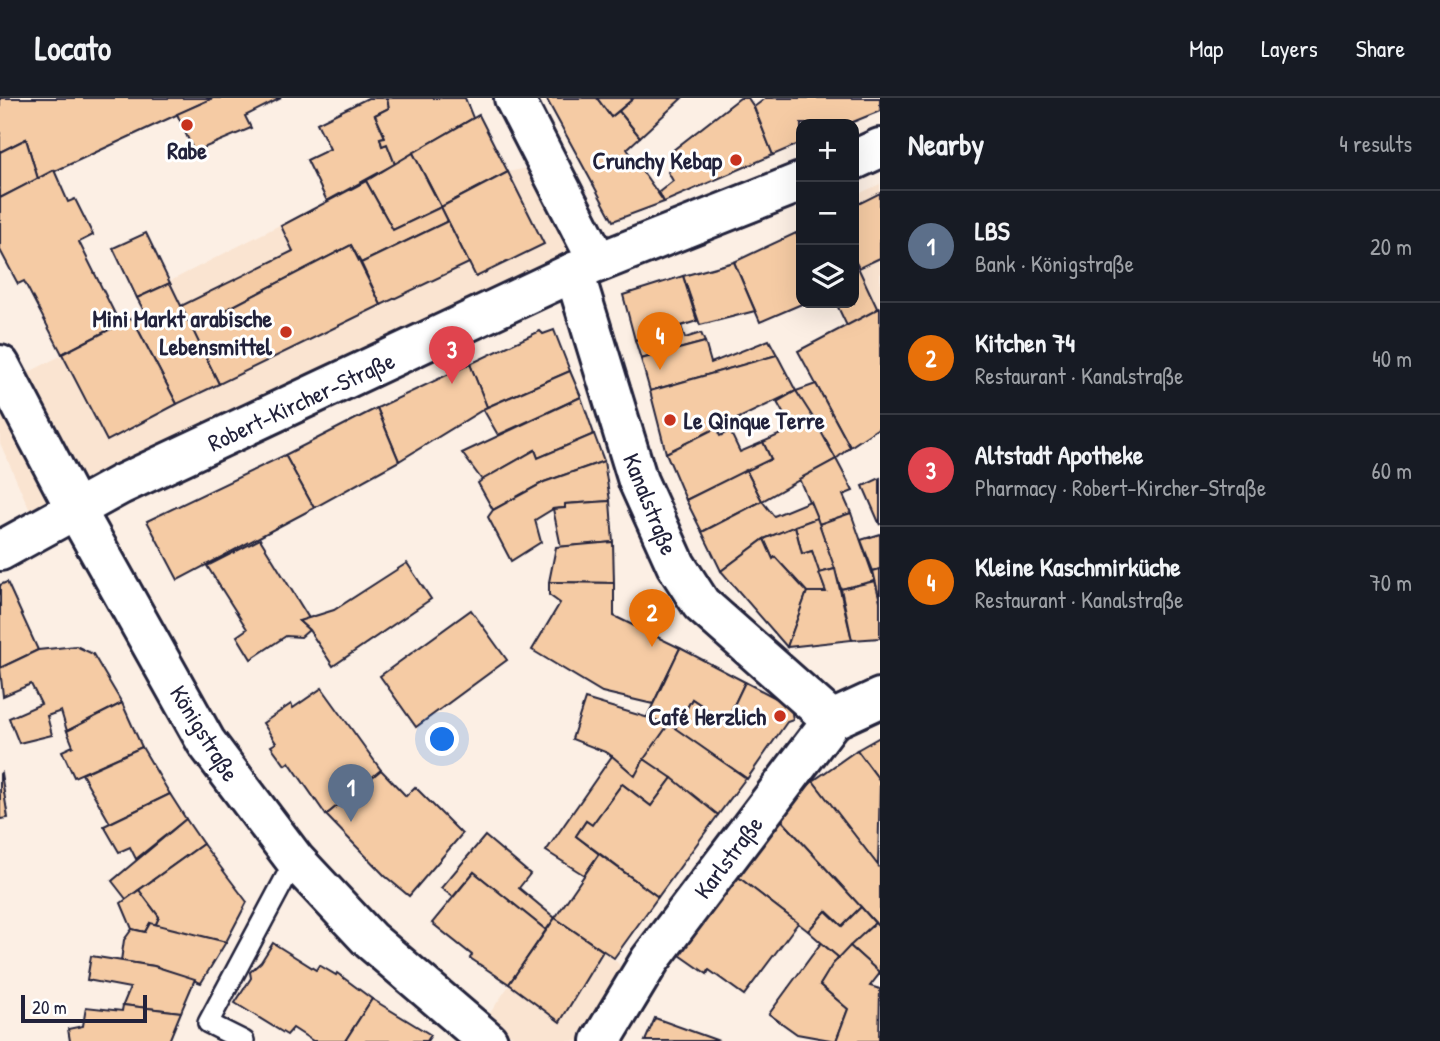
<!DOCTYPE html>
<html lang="en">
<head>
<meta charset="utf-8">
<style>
  :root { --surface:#171b24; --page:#242831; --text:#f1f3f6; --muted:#9ea1a6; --line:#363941; --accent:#c8321e }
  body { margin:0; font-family:"Patrick Hand",sans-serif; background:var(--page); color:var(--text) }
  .controls { position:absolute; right:21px; top:21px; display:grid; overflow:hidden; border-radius:14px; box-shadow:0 7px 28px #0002 }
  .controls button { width:63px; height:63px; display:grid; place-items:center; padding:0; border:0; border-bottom:2px solid var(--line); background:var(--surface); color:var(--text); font:35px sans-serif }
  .scale { position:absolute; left:21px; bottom:18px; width:126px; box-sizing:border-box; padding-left:7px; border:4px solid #22223b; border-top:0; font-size:19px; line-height:24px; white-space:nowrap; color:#22223b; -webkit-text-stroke:5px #fff; paint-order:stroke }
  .you { position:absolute; left:443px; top:642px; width:24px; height:24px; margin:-18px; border:5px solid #fff; border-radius:50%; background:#1a73e8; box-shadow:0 0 0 10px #1a73e833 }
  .badge { display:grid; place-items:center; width:46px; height:46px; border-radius:50%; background:var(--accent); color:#fff; font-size:23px; font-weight:700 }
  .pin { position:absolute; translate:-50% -58px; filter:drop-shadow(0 2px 4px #0008) }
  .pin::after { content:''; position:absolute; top:37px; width:24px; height:21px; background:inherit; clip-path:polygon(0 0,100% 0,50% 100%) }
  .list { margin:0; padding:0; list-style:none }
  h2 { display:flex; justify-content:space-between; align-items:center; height:91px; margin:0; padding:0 28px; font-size:30px }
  h2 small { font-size:23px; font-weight:400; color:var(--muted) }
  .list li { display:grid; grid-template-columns:46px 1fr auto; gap:21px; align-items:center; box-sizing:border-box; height:112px; padding:0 28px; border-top:2px solid var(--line) }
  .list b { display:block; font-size:26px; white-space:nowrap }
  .list p { margin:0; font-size:23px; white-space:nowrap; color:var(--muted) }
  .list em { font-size:23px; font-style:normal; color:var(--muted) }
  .icon { flex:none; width:38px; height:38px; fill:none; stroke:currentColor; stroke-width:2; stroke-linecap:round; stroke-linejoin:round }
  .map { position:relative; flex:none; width:880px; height:943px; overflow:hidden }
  header { display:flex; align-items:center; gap:42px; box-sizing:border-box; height:98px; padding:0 35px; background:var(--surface); border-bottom:2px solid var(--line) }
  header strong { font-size:33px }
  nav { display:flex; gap:38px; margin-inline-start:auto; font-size:24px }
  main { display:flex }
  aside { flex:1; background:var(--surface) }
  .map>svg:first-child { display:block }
  .built { fill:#fae4d1 }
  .building { fill:#f5cba4; stroke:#22223b; stroke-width:2 }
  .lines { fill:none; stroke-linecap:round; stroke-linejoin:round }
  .lane-casing { stroke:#22223b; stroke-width:24 }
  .street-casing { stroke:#22223b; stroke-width:44 }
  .lane { stroke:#fff; stroke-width:19 }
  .street { stroke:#fff; stroke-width:38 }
  .poi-dot { fill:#c8321e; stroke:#fff; stroke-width:2.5 }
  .labels { text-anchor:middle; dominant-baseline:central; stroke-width:6; stroke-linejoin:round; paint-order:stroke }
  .poi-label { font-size:24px; font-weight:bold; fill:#22223b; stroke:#fff; text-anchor:end }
  .street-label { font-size:24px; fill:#22223b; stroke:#fff }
</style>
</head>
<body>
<header>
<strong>Locato</strong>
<nav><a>Map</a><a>Layers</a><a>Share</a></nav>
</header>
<main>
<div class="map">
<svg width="880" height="943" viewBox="0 0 880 943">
  <rect width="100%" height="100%" fill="#fcefe4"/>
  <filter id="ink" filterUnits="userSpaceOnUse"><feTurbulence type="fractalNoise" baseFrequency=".0143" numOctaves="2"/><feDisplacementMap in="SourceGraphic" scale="14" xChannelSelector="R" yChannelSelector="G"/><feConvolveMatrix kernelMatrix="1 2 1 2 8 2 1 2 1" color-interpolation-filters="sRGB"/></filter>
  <g filter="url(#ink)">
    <g class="built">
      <polygon points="532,69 575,151 31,415 0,345 0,289 144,215 137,200 366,83 393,132 508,74"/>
      <polygon points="880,86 880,210 878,212 854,161 854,98"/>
      <polygon points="555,820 616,863 650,902 627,943 520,943 486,921"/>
    </g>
    <g class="building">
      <polygon points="0,0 213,0 38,81 26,41 0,54"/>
      <polygon points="213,0 281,0 245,18 251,30 194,54 177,16"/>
      <polygon points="368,0 387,0 389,10 375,17 385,39 380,40 382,48 387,46 395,66 327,103 307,62 330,51 317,25"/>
      <polygon points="387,0 465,0 473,20 395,66 387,46 382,48 380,40 385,39 375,17 389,10"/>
      <polygon points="546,0 597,0 611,19 619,13 640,39 627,51 664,104 613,123"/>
      <polygon points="597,0 634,0 611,19"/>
      <polygon points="634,0 682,0 640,39 619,13"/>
      <polygon points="740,0 748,0 754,9 773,57 664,104 659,94 673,83 668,74 680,65 672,53"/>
      <polygon points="766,0 880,0 880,13 848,26 801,26 801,45 773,57 754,9"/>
      <polygon points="479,17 508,74 441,109 413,55"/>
      <polygon points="26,41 38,81 0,100 0,54"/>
      <polygon points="413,55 441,109 393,132 366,83"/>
      <polygon points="54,72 68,104 75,101 93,137 79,144 120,226 62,256 24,183 18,186 0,152 0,100"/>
      <polygon points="508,74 544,146 476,179 441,109"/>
      <polygon points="366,83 393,132 441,109 448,123 361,165 351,147 191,230 181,208 293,153 281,128"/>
      <polygon points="880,95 880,160 859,170 854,161 854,108"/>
      <polygon points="448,123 469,165 381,207 361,165"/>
      <polygon points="146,135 170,185 137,200 113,150"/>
      <polygon points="796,135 801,145 801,205 804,205 760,224 734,164"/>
      <polygon points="351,147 381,207 219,286 191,230"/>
      <polygon points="854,161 878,212 847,228 836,205 854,205"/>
      <polygon points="734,164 755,213 700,227 683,178"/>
      <polygon points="683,178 697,223 635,242 623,197"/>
      <polygon points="170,185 219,286 177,306 132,220 145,215 137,200"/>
      <polygon points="880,210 880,329 850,349 798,253"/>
      <polygon points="132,220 177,306 107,343 62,256"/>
      <polygon points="681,228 685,240 701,235 705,244 641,261 635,242"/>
      <polygon points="554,232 570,273 487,309 470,266 540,233 543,236"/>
      <polygon points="769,242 777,257 650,293 641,261 705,244 711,265"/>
      <polygon points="777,257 796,293 666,355 650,293"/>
      <polygon points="470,266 487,309 399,363 377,310"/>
      <polygon points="570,273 581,299 498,337 483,311"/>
      <polygon points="816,286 850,349 836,361 796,293"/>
      <polygon points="796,293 814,321 792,331 777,304"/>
      <polygon points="581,299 594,336 538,360 535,352 482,382 462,355"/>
      <polygon points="377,310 399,363 314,410 285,357"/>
      <polygon points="814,321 836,361 762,403 746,372 771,361 763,344"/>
      <polygon points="716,330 720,338 730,333 740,354 763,344 771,361 686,402 666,355"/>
      <polygon points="594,336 604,363 544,384 493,412 478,385 482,382 535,352 538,360"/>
      <polygon points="285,357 314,410 178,482 147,423"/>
      <polygon points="836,361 853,393 843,397 851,415 819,426 799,381"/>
      <polygon points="604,363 610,403 565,406 565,410 553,411 535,422 541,444 511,463 488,419 493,412 544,384"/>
      <polygon points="746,372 762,403 702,434 686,402"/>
      <polygon points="880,380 880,427 863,388"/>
      <polygon points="610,403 613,444 561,449 553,411 565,410 565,406"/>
      <polygon points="762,403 774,418 810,403 817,420 764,441 721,473 702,434"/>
      <polygon points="851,415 875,483 841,491 819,426"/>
      <polygon points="817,420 835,471 819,475 812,453 802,456 795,428"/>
      <polygon points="795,428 802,456 812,453 826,494 807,494 775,459 773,461 764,441"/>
      <polygon points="880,436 880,471 873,473 861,442"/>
      <polygon points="260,441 310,522 299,523 309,532 301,539 286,538 251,561 237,538 247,531 207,468"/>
      <polygon points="764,441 773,461 775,459 807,494 787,549 721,473"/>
      <polygon points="613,444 614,485 549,484 556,449"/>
      <polygon points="407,465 431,501 333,568 309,532 299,523 334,512"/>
      <polygon points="835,471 852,542 787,549 807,494 826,494 819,475"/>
      <polygon points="880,471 880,503 873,473"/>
      <polygon points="875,483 880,503 880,540 852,542 841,491"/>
      <polygon points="7,484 38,552 0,570 0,487"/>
      <polygon points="549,484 614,485 614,518 680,550 653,606 602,594 532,552 560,505 549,497"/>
      <polygon points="471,512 507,562 416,629 380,578"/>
      <polygon points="76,548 93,556 122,605 67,633 61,613 47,618 52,637 19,645 9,620 41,606 31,586 3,598 0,570 38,552"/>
      <polygon points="680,550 745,584 726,624 692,601 675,631 647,619"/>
      <polygon points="745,584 791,608 793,622 787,624 747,681 675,631 692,601 726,624"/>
      <polygon points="322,590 381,672 326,717 289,664 285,667 271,648 276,645 263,625 291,606 293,610"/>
      <polygon points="585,601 669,626 635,678 608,655 572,641"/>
      <polygon points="122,605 142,649 74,679 62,653 73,648 67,633"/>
      <polygon points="669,626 746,680 718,717 644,661"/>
      <polygon points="880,639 880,683 857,652"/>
      <polygon points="142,649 170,696 110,725 82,676"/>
      <polygon points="857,652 880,683 878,768 813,683"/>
      <polygon points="612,658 635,678 644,661 672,680 651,708 622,686 592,727 586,723 576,738 599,756 584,777 546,753"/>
      <polygon points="381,672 406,698 415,689 462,736 409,798 385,778 326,717"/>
      <polygon points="1,675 8,720 0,721 0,676"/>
      <polygon points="672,680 718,717 658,799 576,738 586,723 592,727 622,686 651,708"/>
      <polygon points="813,683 880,770 880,830 777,717"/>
      <polygon points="170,696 186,721 136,761 130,749 119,754 104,728"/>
      <polygon points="777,717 861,809 842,828 826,813 808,833 733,775"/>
      <polygon points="186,721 203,746 126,801 112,783"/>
      <polygon points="485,738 530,776 519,790 555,820 546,832 474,774 453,799 441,790"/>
      <polygon points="203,746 247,804 226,844 155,828 159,819 139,792"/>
      <polygon points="599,756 658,799 614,860 555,820"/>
      <polygon points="474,774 546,832 509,886 470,860 472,857 432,825"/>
      <polygon points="733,775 798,825 744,897 709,872 707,876 677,855"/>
      <polygon points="139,792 159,819 155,828 150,825 145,834 132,831 121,805"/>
      <polygon points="861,809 875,825 840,861 808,833 826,813 842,828"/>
      <polygon points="555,820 603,853 560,924 509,886"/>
      <polygon points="150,825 226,844 201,885 154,868 121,863 124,842 132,831 145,834"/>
      <polygon points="875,825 880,830 880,875 850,848"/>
      <polygon points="273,845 316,872 319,867 336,877 337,875 372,901 345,943 313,943 293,930 287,937 235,905 251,880 250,874 261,864"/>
      <polygon points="821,845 838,859 820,887 848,911 836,943 797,936 769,916"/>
      <polygon points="850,848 880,875 870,888 880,891 879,943 836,943 848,911 820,887 832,867"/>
      <polygon points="91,858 154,868 195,881 181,914 123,907 130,890 87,882"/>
      <polygon points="372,901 431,937 427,943 345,943"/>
      <polygon points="123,907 181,914 169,943 70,943 68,931 83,928 86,909 122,913"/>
      <polygon points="655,920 719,943 645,943"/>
    </g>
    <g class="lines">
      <defs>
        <polyline id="lane" points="244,943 208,925 295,762"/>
        <g id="street">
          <polyline points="514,0 598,164"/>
          <polyline points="854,62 880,50"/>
          <polyline points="574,174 638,383 676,467 701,506 832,622"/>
          <polyline points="0,267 76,412 206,644 295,762 370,842 488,943"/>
          <polyline points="0,453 120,387 574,174 801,84"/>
          <polyline points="601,943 650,862 832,622 880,600"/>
        </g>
      </defs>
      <use href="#lane" class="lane-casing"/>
      <use href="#street" class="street-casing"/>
      <use href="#lane" class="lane"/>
      <use href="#street" class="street"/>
    </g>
  </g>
  <g class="poi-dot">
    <circle cx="187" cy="27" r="7"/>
    <circle cx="736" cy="62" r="7"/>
    <circle cx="286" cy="234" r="7"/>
    <circle cx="670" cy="322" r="7"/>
    <circle cx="780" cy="618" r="7"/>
  </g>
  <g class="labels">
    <g class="poi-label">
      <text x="187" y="52" text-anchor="middle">Rabe</text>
      <text x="722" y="62">Crunchy Kebap</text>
      <text x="272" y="220">Mini Markt arabische<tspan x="272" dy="28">Lebensmittel</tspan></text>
      <text x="684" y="322" text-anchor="start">Le Qinque Terre</text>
      <text x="766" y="618">Café Herzlich</text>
    </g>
    <g class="street-label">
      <text transform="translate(301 303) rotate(-25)">Robert-Kircher-Straße</text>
      <text transform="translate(651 406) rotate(68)">Kanalstraße</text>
      <text transform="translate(205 635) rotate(58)">Königstraße</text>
      <text transform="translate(728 759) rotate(-53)">Karlstraße</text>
    </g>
  </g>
</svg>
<div class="controls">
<button>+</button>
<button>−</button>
<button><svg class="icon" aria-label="layers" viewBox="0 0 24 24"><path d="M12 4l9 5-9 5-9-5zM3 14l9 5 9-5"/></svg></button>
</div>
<div class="scale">20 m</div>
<div class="you"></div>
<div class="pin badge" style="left:351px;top:724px;background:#5c6f8a">1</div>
<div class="pin badge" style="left:652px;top:549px;background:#e8710a">2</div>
<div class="pin badge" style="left:452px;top:286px;background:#e0444e">3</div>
<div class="pin badge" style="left:660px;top:272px;background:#e8710a">4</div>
</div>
<aside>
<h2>Nearby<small>4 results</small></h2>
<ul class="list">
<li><span class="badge" style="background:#5c6f8a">1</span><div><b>LBS</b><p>Bank · Königstraße</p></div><em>20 m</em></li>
<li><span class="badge" style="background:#e8710a">2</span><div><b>Kitchen 74</b><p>Restaurant · Kanalstraße</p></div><em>40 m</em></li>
<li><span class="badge" style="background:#e0444e">3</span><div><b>Altstadt Apotheke</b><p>Pharmacy · Robert-Kircher-Straße</p></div><em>60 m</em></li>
<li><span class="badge" style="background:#e8710a">4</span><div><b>Kleine Kaschmirküche</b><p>Restaurant · Kanalstraße</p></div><em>70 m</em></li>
</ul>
</aside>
</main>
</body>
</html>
